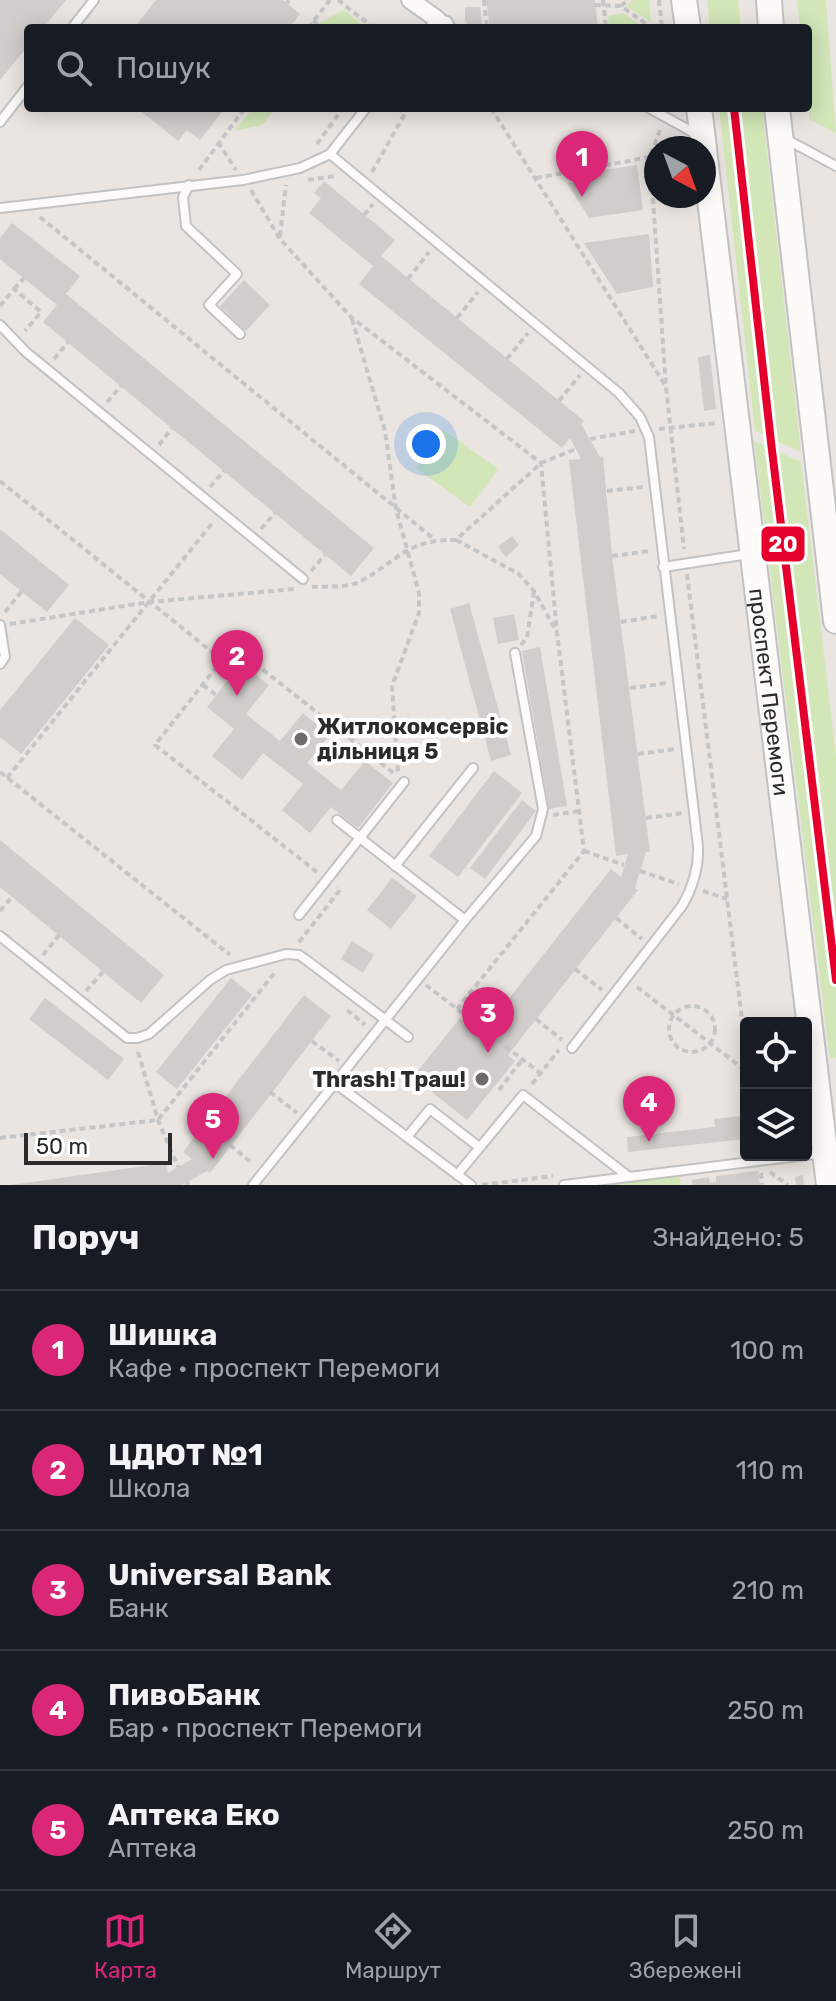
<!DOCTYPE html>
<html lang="uk">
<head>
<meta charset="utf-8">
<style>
  :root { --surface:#171b24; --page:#242831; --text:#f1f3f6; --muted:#9ea1a6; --line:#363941; --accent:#db2777 }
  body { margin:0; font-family:Rubik,sans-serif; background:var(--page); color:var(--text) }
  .controls { position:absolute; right:24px; bottom:24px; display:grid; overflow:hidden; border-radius:8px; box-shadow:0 4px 20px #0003 }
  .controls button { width:72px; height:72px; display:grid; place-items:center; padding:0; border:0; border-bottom:2px solid var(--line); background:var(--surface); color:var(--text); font:40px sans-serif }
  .compass { position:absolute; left:644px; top:136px; width:72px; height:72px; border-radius:50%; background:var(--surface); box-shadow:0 4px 20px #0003; rotate:139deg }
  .scale { position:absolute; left:24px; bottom:20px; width:148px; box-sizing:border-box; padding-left:8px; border:4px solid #2b2b2b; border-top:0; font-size:22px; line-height:28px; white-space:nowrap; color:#2b2b2b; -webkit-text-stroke:6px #fff; paint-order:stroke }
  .you { position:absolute; left:426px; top:444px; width:28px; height:28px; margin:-20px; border:6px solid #fff; border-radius:50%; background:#1a73e8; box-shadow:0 0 0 12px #1a73e833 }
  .badge { display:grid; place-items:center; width:52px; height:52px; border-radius:50%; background:var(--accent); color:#fff; font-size:26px; font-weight:700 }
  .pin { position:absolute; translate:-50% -66px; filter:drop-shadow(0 2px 4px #0008) }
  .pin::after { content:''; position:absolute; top:42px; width:28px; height:24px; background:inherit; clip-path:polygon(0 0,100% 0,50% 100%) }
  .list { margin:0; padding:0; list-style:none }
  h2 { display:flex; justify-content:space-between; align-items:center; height:104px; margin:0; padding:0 32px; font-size:34px }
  h2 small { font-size:26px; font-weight:400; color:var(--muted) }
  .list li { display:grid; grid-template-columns:52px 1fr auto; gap:24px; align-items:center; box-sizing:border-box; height:120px; padding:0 32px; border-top:2px solid var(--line) }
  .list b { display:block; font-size:30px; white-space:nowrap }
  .list p { margin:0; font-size:26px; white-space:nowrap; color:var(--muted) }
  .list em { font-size:26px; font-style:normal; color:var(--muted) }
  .icon { flex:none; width:44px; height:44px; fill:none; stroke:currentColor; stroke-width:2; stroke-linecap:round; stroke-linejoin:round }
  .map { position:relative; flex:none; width:836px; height:1185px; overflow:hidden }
  .search { position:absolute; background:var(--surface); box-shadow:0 4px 20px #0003; left:24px; right:24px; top:24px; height:88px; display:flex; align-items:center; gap:20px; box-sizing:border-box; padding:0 28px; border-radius:8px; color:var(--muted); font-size:30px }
  .sheet { height:704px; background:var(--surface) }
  nav { display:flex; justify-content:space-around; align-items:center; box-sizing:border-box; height:112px; border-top:2px solid var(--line); background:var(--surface); font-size:22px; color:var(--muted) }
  nav a { display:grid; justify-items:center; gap:4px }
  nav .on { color:var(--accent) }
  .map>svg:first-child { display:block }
  .green { fill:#d2e6b8 }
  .building { fill:#d0cdca }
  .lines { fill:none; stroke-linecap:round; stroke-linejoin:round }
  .lane-casing { stroke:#c3c2c2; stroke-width:12 }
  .street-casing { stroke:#c3c2c2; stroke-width:20 }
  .secondary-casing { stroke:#c3c2c2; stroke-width:28 }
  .path { stroke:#c6c6c6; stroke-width:4; stroke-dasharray:6 4; stroke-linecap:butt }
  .lane { stroke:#fcfbfa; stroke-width:8 }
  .street { stroke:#fcfbfa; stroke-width:16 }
  .secondary { stroke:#fcfbfa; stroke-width:24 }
  .tram-1-casing { stroke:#fff; stroke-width:14 }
  .tram-1 { stroke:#e4002b; stroke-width:8 }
  .poi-dot { fill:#6e6c6a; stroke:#fff; stroke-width:3 }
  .labels { text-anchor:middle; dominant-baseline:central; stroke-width:8; stroke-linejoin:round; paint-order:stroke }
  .street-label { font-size:22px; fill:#2b2b2b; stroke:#fff }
  .poi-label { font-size:22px; font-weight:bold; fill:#2b2b2b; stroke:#fff; text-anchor:start }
  .line-badge { stroke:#fff; stroke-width:3 }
  .badge-label { font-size:22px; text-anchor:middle; font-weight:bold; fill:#fff }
</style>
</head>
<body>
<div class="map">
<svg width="836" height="1185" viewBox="0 0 836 1185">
  <rect width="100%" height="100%" fill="#eae5e0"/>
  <g class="green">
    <polygon points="633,0 649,0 651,22 626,6"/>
    <polygon points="707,0 738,0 741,28 710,28"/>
    <polygon points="797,0 826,0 836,133 809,119 808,28 800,28"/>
    <polygon points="344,10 366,28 325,28 319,23"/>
    <polygon points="623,13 644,28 609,28 608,16"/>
    <polygon points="253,108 276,108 262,125 234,131"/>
    <polygon points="719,108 762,108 801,452 755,431"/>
    <polygon points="444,430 498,469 470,507 416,468"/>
    <polygon points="754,441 801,462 836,755 836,1058 830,1059"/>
    <polygon points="679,1173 681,1185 580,1185"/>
  </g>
  <g class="building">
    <polygon points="0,0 66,0 43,28 28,28 28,46 0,80"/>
    <polygon points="156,0 283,0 300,14 289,28 134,28"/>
    <polygon points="486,0 595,0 598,28 490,28"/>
    <polygon points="465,7 480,7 483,28 469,28 465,20"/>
    <polygon points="137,108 225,108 200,140 187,130 178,141"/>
    <polygon points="637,165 643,210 589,218 567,183 599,178 598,171"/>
    <polygon points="324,181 395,240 381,256 584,421 581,424 600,457 603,456 612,556 650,852 646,852 635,888 638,890 508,1055 515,1061 467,1120 413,1077 460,1018 481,1034 611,869 621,877 628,854 616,856 569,460 581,459 570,438 562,448 359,284 373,266 309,213 321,198 314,193"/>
    <polygon points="12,223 80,276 66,294 374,548 351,576 43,322 57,305 0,259 0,238"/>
    <polygon points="649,234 653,287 617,294 584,243"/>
    <polygon points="244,280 270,305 246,331 220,306"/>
    <polygon points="710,355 716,409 704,411 698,357"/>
    <polygon points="0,529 69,585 47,612 0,574"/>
    <polygon points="512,536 519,545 506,557 498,547"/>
    <polygon points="469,603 511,755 491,761 450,609"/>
    <polygon points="514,614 519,640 498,644 493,618"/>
    <polygon points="75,618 109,645 21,754 0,737 0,710"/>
    <polygon points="540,647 567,806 549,809 522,651"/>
    <polygon points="241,663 269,685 246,714 280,741 303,713 330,735 307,763 341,790 365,761 393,783 358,828 331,807 310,833 282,810 303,784 263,753 242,780 212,756 234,729 207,707"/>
    <polygon points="494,771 522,793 458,877 429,856"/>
    <polygon points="522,800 536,811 485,879 470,868"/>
    <polygon points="0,840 164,975 141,1003 0,887"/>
    <polygon points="392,878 417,896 391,929 367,910"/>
    <polygon points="352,941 374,955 363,973 341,959"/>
    <polygon points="231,978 252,995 177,1089 156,1072"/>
    <polygon points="304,995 331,1016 210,1173 207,1171 182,1185 11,1185 166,1163 168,1173 192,1159 183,1152"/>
    <polygon points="45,998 124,1059 108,1080 29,1019"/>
    <polygon points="742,1116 744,1139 628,1152 627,1137 715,1127 714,1119"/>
    <polygon points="758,1171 760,1185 692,1185 692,1180 709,1177 710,1183 716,1182 716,1176"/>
    <polygon points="803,1175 804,1185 796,1185 795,1177"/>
  </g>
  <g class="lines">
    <defs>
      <g id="lane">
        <polyline points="72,28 94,0"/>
        <polyline points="429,28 437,19 447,21 451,28"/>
        <polyline points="649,108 698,135"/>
        <polyline points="0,122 28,86"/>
        <polyline points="784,138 836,166"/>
        <path d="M330 154 619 393 640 417 649 437 698 846C699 868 693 887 682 906L572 1048"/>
        <polyline points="189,185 183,197 186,226 237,274 209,305 240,334"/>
        <polyline points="0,208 243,180 300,168 330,154 366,108"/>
        <polyline points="0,325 26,352 303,579"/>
        <polyline points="663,567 749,554"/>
        <polyline points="0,625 5,657 0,664"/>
        <polyline points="337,820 465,920"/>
        <polyline points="395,866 473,768"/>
        <polyline points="299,915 404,782"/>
        <polyline points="0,936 127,1038 137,1038 149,1034 210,980 226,970 286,954 299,955 305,959 408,1037"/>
        <polyline points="407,1137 430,1109 479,1147"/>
        <polyline points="457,1175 523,1095 629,1177"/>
        <polyline points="253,1185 335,1083"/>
        <polyline points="471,1185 335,1083 465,920 536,836 543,809 515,653"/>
        <polyline points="564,1185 823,1153"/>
      </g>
      <polyline id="street" points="410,0 437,19"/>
      <g id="secondary">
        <polyline points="684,0 688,28"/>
        <polyline points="769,0 771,28"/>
        <polyline points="699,108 704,148"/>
        <polyline points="777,108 836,621"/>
        <path id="s1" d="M704 150 829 1185"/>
      </g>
    </defs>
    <use href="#lane" class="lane-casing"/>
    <use href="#street" class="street-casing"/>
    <use href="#secondary" class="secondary-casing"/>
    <g class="path">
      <polyline points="338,0 374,28"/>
      <polyline points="484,0 487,28"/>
      <polyline points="603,0 606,28"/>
      <polyline points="659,0 662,28"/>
      <polyline points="287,3 289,0"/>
      <polyline points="595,5 621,6 652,28"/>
      <polyline points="621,6 628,0"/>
      <polyline points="313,21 322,28"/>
      <polyline points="308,28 330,0"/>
      <polyline points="491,108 665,385"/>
      <polyline points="660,130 650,157 666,387 684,549"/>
      <polyline points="218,142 236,170"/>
      <polyline points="317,144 343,108"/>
      <polyline points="199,170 245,108"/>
      <polyline points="372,172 408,108"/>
      <polyline points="536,178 650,157"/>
      <polyline points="308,180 335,176"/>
      <polyline points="251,190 280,239 351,317 541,463 557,633 584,851 457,1009"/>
      <polyline points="364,215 373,204"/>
      <polyline points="40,217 434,539"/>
      <polyline points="280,236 286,185"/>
      <polyline points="408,279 429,252"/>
      <polyline points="14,289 24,278"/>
      <polyline points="0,306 14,289 41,312 25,331"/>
      <polyline points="457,318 478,292"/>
      <polyline points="352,319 385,431 396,509 419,593 419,613 392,686 398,773"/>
      <polyline points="54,359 68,342"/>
      <polyline points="507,359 528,333"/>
      <polyline points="559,401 580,375"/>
      <polyline points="107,402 121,386"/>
      <polyline points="659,429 718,423"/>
      <polyline points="590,439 635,431"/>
      <polyline points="159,445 172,428"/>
      <polyline points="0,481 222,660"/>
      <polyline points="210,487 224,471"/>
      <polyline points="607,491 644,487"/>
      <polyline points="261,529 275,513"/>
      <polyline points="456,540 519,574 534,591 555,629"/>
      <polyline points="612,556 649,551"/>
      <polyline points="311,571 325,555"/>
      <polyline points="687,574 746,1052"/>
      <path d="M312 587C326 586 349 588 361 581 399 560 407 539 456 540L541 463 576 449"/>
      <polyline points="5,612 22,591"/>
      <polyline points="621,622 658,616"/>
      <polyline points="10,624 149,602 295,589"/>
      <polyline points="521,645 527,637 534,592"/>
      <polyline points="203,685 216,695"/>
      <polyline points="630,688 668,683"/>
      <polyline points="638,754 676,749"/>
      <polyline points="0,772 230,955"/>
      <polyline points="7,778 214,521"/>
      <polyline points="553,815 579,811"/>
      <polyline points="646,818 684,813"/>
      <polyline points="584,851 624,865"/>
      <polyline points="640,871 679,884"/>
      <polyline points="317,872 155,745 233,646 396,775"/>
      <polyline points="703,891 727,899"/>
      <polyline points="0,911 12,897"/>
      <polyline points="616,918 642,939"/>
      <polyline points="299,942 340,890 337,887"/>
      <polyline points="43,955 59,935"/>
      <polyline points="575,969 602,990"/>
      <polyline points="426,985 540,1073"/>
      <polyline points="637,987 746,1071"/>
      <polyline points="86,991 103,972"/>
      <circle cx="692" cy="1029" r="23"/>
      <polyline points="347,1010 365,1025"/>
      <polyline points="536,1019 562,1040"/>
      <polyline points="312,1041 339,1061"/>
      <polyline points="138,1052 158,1120 178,1167"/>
      <polyline points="532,1084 559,1050"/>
      <polyline points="499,1090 522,1060"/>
      <polyline points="270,1092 297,1113"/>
      <polyline points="0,1138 158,1120 276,971"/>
      <polyline points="230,1145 253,1164"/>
      <polyline points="770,1172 788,1185"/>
      <polyline points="761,1173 762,1185"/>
      <polyline points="187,1182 188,1185"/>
      <polyline points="482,1185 553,1176"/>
    </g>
    <use href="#lane" class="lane"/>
    <use href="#street" class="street"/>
    <use href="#secondary" class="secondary"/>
    <defs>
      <polyline id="tram-1" points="734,108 771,442 836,980"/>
    </defs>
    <use href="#tram-1" class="tram-1-casing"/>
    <use href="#tram-1" class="tram-1"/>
  </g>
  <g class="poi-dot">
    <circle cx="301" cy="739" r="8"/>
    <circle cx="482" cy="1079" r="8"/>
  </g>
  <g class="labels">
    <g class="street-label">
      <text stroke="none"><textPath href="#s1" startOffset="546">проспект Перемоги</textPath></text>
    </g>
    <g class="poi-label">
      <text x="317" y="726">Житлокомсервіс<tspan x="317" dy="25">дільниця 5</tspan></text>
      <text x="466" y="1079" text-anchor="end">Thrash! Траш!</text>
    </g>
  </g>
  <rect class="line-badge" x="760" y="525" width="46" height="38" rx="8" fill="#e4002b"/>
  <g class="badge-label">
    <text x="783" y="552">20</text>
  </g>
</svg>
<div class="controls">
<button><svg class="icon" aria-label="locate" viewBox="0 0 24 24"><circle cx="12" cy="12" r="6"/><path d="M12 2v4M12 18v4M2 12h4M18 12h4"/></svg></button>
<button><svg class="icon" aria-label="layers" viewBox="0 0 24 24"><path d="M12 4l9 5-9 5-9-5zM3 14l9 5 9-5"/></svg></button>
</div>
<svg class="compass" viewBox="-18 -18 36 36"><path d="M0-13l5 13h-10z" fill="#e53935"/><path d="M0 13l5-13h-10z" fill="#9ea1a6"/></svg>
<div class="scale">50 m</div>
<div class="you"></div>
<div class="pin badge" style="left:582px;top:197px">1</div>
<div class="pin badge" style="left:237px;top:696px">2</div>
<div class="pin badge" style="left:488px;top:1053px">3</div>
<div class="pin badge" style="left:649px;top:1142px">4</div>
<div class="pin badge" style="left:213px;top:1159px">5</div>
<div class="search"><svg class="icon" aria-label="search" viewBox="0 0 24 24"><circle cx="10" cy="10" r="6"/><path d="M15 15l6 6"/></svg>Пошук</div>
</div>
<section class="sheet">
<h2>Поруч<small>Знайдено: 5</small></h2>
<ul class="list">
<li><span class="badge">1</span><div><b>Шишка</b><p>Кафе · проспект Перемоги</p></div><em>100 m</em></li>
<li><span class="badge">2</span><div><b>ЦДЮТ №1</b><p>Школа</p></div><em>110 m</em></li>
<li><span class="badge">3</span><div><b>Universal Bank</b><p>Банк</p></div><em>210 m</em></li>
<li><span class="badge">4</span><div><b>ПивоБанк</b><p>Бар · проспект Перемоги</p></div><em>250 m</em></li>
<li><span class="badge">5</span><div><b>Аптека Еко</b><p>Аптека</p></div><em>250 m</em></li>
</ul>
</section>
<nav>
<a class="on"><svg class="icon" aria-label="map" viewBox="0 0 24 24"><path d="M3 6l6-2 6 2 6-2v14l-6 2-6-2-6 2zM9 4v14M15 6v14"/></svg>Карта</a>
<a><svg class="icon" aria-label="directions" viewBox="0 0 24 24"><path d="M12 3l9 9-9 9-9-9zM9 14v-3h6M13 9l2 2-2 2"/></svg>Маршрут</a>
<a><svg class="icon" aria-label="saved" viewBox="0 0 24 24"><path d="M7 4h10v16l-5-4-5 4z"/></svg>Збережені</a>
</nav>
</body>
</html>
